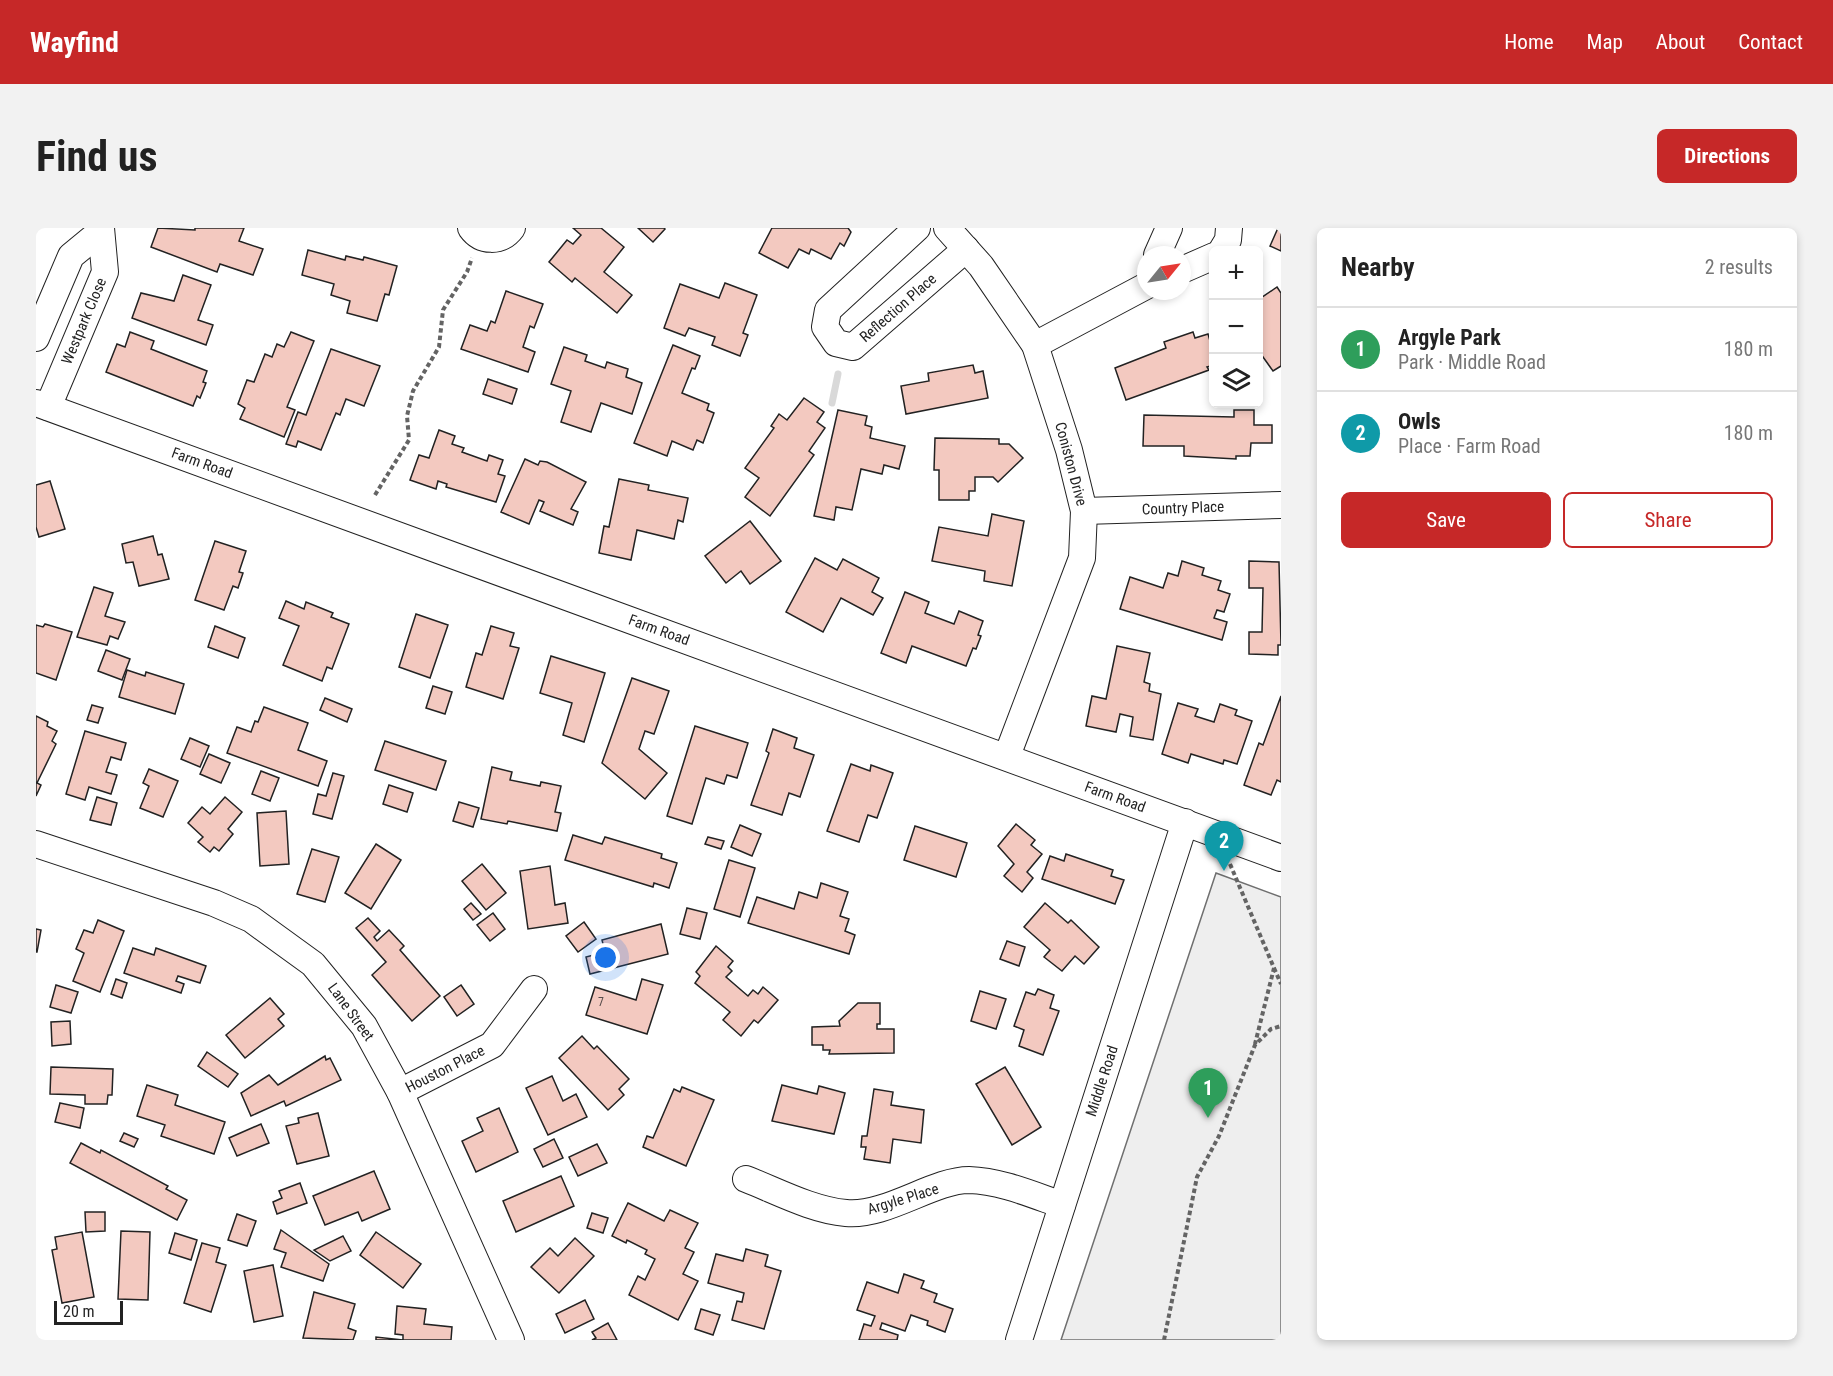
<!DOCTYPE html>
<html lang="en">
<head>
<meta charset="utf-8">
<style>
  :root { --surface:#fff; --page:#f2f2f2; --text:#222; --muted:#767676; --line:#e0e0e0; --accent:#c62828 }
  body { margin:0; font-family:"Roboto Condensed",sans-serif; background:var(--page); color:var(--text) }
  .controls { position:absolute; right:18px; top:18px; display:grid; overflow:hidden; border-radius:9px; box-shadow:0 3px 9px #0003 }
  .controls button { width:54px; height:54px; display:grid; place-items:center; padding:0; border:0; border-bottom:2px solid var(--line); background:var(--surface); color:var(--text); font:30px sans-serif }
  .compass { position:absolute; left:1101px; top:18px; width:54px; height:54px; border-radius:50%; background:var(--surface); box-shadow:0 3px 9px #0003; rotate:60deg }
  .scale { position:absolute; left:18px; bottom:15px; width:69px; box-sizing:border-box; padding-left:6px; border:3px solid #222; border-top:0; font-size:16px; line-height:21px; white-space:nowrap; color:#222; -webkit-text-stroke:4px #fff; paint-order:stroke }
  .you { position:absolute; left:570px; top:730px; width:21px; height:21px; margin:-15px; border:4px solid #fff; border-radius:50%; background:#1a73e8; box-shadow:0 0 0 9px #1a73e833 }
  .badge { display:grid; place-items:center; width:39px; height:39px; border-radius:50%; background:var(--accent); color:#fff; font-size:20px; font-weight:700 }
  .pin { position:absolute; translate:-50% -50px; filter:drop-shadow(0 2px 3px #0008) }
  .pin::after { content:''; position:absolute; top:32px; width:21px; height:18px; background:inherit; clip-path:polygon(0 0,100% 0,50% 100%) }
  .list { margin:0; padding:0; list-style:none }
  h2 { display:flex; justify-content:space-between; align-items:center; height:78px; margin:0; padding:0 24px; font-size:26px }
  h2 small { font-size:20px; font-weight:400; color:var(--muted) }
  .list li { display:grid; grid-template-columns:39px 1fr auto; gap:18px; align-items:center; box-sizing:border-box; height:84px; padding:0 24px; border-top:2px solid var(--line) }
  .list b { display:block; font-size:22px; white-space:nowrap }
  .list p { margin:0; font-size:20px; white-space:nowrap; color:var(--muted) }
  .list em { font-size:20px; font-style:normal; color:var(--muted) }
  .actions { display:flex; gap:12px; padding:18px 24px }
  .actions a { flex:1; padding:14px 0; border:2px solid var(--accent); border-radius:9px; text-align:center; font-size:21px; color:var(--accent) }
  .actions .main { background:var(--accent); color:#fff }
  .icon { flex:none; width:33px; height:33px; fill:none; stroke:currentColor; stroke-width:2; stroke-linecap:round; stroke-linejoin:round }
  .map { position:relative; flex:none; width:1245px; height:1112px; overflow:hidden; border-radius:9px }
  header { display:flex; align-items:center; gap:36px; box-sizing:border-box; height:84px; padding:0 30px; background:var(--accent); color:#fff }
  header strong { font-size:28px }
  nav { display:flex; gap:33px; margin-inline-start:auto; font-size:21px }
  .intro { display:flex; align-items:center; justify-content:space-between; box-sizing:border-box; height:144px; padding:0 36px }
  h1 { margin:0; font-size:42px }
  .button { padding:15px 27px; border-radius:9px; background:var(--accent); color:#fff; font-size:21px; font-weight:700 }
  main { display:flex; gap:36px; padding:0 36px }
  aside { flex:1; background:var(--surface); border-radius:9px; box-shadow:0 3px 9px #0003 }
  .map>svg:first-child { display:block }
  .green { fill:#eee; stroke:#6f6f6f; stroke-width:1.5 }
  .lines { fill:none; stroke-linecap:round; stroke-linejoin:round }
  .stream { stroke:#d9d9d9; stroke-width:7 }
  .building { fill:#f3c9c0; stroke:#222; stroke-width:1.5 }
  .minor-casing { stroke:#222; stroke-width:28 }
  .path { stroke:#646464; stroke-width:4; stroke-dasharray:4.5 3; stroke-linecap:butt }
  .minor { stroke:#fff; stroke-width:26 }
  .labels { text-anchor:middle; dominant-baseline:central; stroke-width:4.5; stroke-linejoin:round; paint-order:stroke }
  .number-label { font-size:12px; fill:#564c4a }
  .street-label { font-size:15px; fill:#222; stroke:#fff }
</style>
</head>
<body>
<header>
<strong>Wayfind</strong>
<nav><a>Home</a><a>Map</a><a>About</a><a>Contact</a></nav>
</header>
<div class="intro"><h1>Find us</h1><a class="button">Directions</a></div>
<main>
<div class="map">
<svg width="1245" height="1112" viewBox="0 0 1245 1112">
  <rect width="100%" height="100%" fill="#fff"/>
  <polygon class="green" points="1180,645 1245,669 1245,1112 1025,1112"/>
  <g class="lines">
    <polyline class="stream" points="796,175 802,146"/>
  </g>
  <g class="building">
    <polygon points="122,0 159,2 159,0 208,0 203,13 227,21 217,47 184,36 181,44 115,19"/>
    <polygon points="537,0 565,0 588,19 568,44 596,67 581,85 539,50 536,54 513,34 531,12 537,16 545,7"/>
    <polygon points="602,0 628,0 629,1 617,14"/>
    <polygon points="736,0 812,0 815,4 808,18 804,15 795,31 775,21 773,26 763,21 752,40 723,25"/>
    <polygon points="1242,0 1245,0 1245,23 1234,18"/>
    <polygon points="272,22 309,32 310,28 327,32 328,29 361,38 353,67 349,66 341,93 311,85 314,73 295,67 298,56 266,47"/>
    <polygon points="147,47 175,57 162,92 177,97 170,117 96,90 105,65 138,73"/>
    <polygon points="689,55 721,67 707,105 712,107 704,128 676,117 679,109 653,100 649,108 628,100 644,56 683,70"/>
    <polygon points="1241,59 1245,65 1245,138 1237,143 1222,122 1222,72"/>
    <polygon points="470,63 507,76 498,100 494,98 487,119 499,124 492,144 425,121 434,97 451,103 455,93 459,95"/>
    <polygon points="94,104 118,113 115,121 171,143 167,154 170,155 164,170 161,168 157,178 70,144 81,116 89,119"/>
    <polygon points="255,104 278,113 251,179 259,182 248,209 204,191 209,180 202,176 211,152 218,154 229,126 236,129 241,116 248,119"/>
    <polygon points="1157,104 1159,110 1172,106 1174,113 1178,111 1178,137 1171,139 1173,142 1090,172 1079,140 1130,120 1128,114"/>
    <polygon points="637,117 664,128 659,141 656,140 646,165 673,176 671,182 678,185 667,215 661,212 657,222 636,213 631,228 598,215"/>
    <polygon points="528,119 551,127 549,133 569,140 571,134 592,141 590,149 606,155 596,186 565,175 555,204 525,194 535,163 515,156"/>
    <polygon points="295,121 344,138 328,178 310,171 304,187 300,185 285,222 262,213 260,219 250,216 262,184 270,187"/>
    <polygon points="937,137 939,145 947,143 952,170 870,186 865,158 893,153 892,145"/>
    <polygon points="452,151 481,161 476,176 447,166"/>
    <polygon points="768,170 788,184 781,194 789,200 773,223 778,227 734,288 709,269 723,250 709,240 738,200 735,198 743,186 751,192"/>
    <polygon points="802,182 831,188 829,197 836,199 834,210 869,218 863,241 848,237 846,246 825,241 816,282 800,279 798,292 778,288"/>
    <polygon points="1198,182 1218,182 1218,197 1236,197 1236,215 1215,215 1214,228 1200,228 1200,231 1148,228 1148,218 1107,218 1108,187 1198,189"/>
    <polygon points="403,202 419,208 416,216 428,220 426,224 451,233 453,227 467,232 462,246 469,248 460,274 410,259 411,256 402,253 400,261 374,252 383,227 393,230"/>
    <polygon points="899,210 963,211 963,216 973,216 987,230 962,254 957,249 939,249 939,263 933,263 933,272 903,272 903,242 898,242"/>
    <polygon points="489,231 502,237 504,233 511,234 550,254 535,281 542,284 537,297 504,283 508,274 503,272 493,296 465,284"/>
    <polygon points="583,251 613,257 612,262 652,270 647,294 642,292 638,311 601,302 595,332 563,325 568,298 573,299"/>
    <polygon points="14,253 29,301 3,309 0,299 0,257"/>
    <polygon points="956,286 988,293 976,358 948,353 949,343 896,333 903,299 952,308"/>
    <polygon points="714,293 745,333 714,356 705,343 690,355 669,328"/>
    <polygon points="117,308 122,327 126,326 133,351 103,358 97,334 90,335 86,316"/>
    <polygon points="179,313 210,323 203,344 207,345 202,360 197,358 188,382 159,372"/>
    <polygon points="779,330 801,342 807,331 843,350 836,364 847,370 837,387 805,370 787,404 750,384"/>
    <polygon points="1146,333 1168,340 1166,347 1185,353 1182,362 1194,366 1188,384 1181,382 1178,390 1191,394 1186,412 1084,381 1094,349 1127,360 1132,345 1142,348"/>
    <polygon points="1213,333 1243,334 1245,417 1242,417 1242,427 1213,426 1213,404 1226,404 1227,360 1213,360"/>
    <polygon points="58,359 77,365 69,388 89,394 82,411 74,408 71,417 41,409"/>
    <polygon points="869,364 893,374 889,385 918,396 923,383 947,393 942,407 945,408 940,421 937,420 930,438 876,418 870,435 845,425"/>
    <polygon points="250,373 268,381 270,374 297,385 295,389 313,396 296,441 291,439 286,453 247,437 263,398 243,390"/>
    <polygon points="380,386 412,397 394,450 363,439"/>
    <polygon points="9,396 36,404 20,452 0,445 0,397 7,399"/>
    <polygon points="179,398 209,410 202,430 172,419"/>
    <polygon points="455,398 478,405 474,418 483,420 467,471 430,459 440,425 446,427"/>
    <polygon points="1081,418 1114,425 1108,454 1114,456 1113,463 1125,466 1117,512 1094,508 1097,489 1084,486 1080,504 1050,498 1056,468 1070,471"/>
    <polygon points="70,422 94,431 86,452 62,443"/>
    <polygon points="515,428 569,445 548,514 527,507 536,475 504,465"/>
    <polygon points="91,442 109,448 110,444 148,456 139,486 83,469"/>
    <polygon points="596,450 633,463 618,506 609,503 603,521 631,545 609,571 566,535"/>
    <polygon points="397,458 416,464 409,486 390,480"/>
    <polygon points="1245,468 1245,554 1241,552 1235,567 1208,557 1223,515 1227,517"/>
    <polygon points="289,470 316,481 311,494 284,482"/>
    <polygon points="1142,475 1162,481 1159,488 1178,494 1184,476 1201,482 1199,487 1216,493 1201,536 1188,532 1187,536 1155,526 1152,535 1126,526"/>
    <polygon points="56,477 67,480 62,495 51,492"/>
    <polygon points="228,479 272,495 262,522 291,533 282,558 191,525 201,499 215,504 219,493 222,494"/>
    <polygon points="0,488 12,494 11,498 21,503 16,513 20,516 1,555 5,557 0,568"/>
    <polygon points="659,498 712,515 701,550 691,547 688,556 670,550 656,596 631,588"/>
    <polygon points="737,501 761,510 758,520 778,527 764,569 753,565 746,587 715,577 733,525 730,523"/>
    <polygon points="49,503 90,515 85,532 75,529 70,544 81,547 75,566 53,559 49,572 30,566"/>
    <polygon points="154,510 173,518 164,539 145,531"/>
    <polygon points="349,513 410,533 400,562 339,542"/>
    <polygon points="173,526 194,535 185,555 164,546"/>
    <polygon points="815,536 834,543 835,537 857,545 841,590 832,587 823,614 791,603"/>
    <polygon points="456,539 476,544 474,552 504,558 505,554 525,558 519,584 525,585 521,603 472,593 471,596 445,591"/>
    <polygon points="113,541 142,553 127,589 104,580 113,558 107,555"/>
    <polygon points="225,543 243,550 234,573 216,566"/>
    <polygon points="297,545 308,548 296,591 277,586 282,566 290,568"/>
    <polygon points="353,557 377,565 371,584 347,576"/>
    <polygon points="61,569 81,575 75,597 54,592"/>
    <polygon points="189,569 206,584 192,601 197,606 183,623 178,619 174,624 162,614 167,609 152,595 166,579 174,586"/>
    <polygon points="423,574 443,580 437,599 417,593"/>
    <polygon points="250,583 253,636 224,638 221,585"/>
    <polygon points="980,596 999,612 995,617 1006,626 991,644 997,650 986,664 968,648 978,636 962,618"/>
    <polygon points="704,597 725,606 716,628 695,619"/>
    <polygon points="879,598 931,615 920,649 868,632"/>
    <polygon points="537,607 566,616 569,609 626,626 625,630 641,635 633,660 618,655 617,659 529,632"/>
    <polygon points="672,609 688,613 685,621 669,616"/>
    <polygon points="340,616 365,632 335,681 309,665"/>
    <polygon points="276,621 303,629 289,674 261,666"/>
    <polygon points="1030,626 1077,642 1075,648 1088,652 1079,676 1006,651 1014,628 1028,633"/>
    <polygon points="693,632 719,640 704,689 678,681"/>
    <polygon points="446,636 470,665 450,682 426,653"/>
    <polygon points="514,638 519,677 529,675 532,695 492,701 484,643"/>
    <polygon points="785,655 812,664 804,688 813,691 809,703 819,707 813,726 712,695 721,669 758,681 763,664 781,670"/>
    <polygon points="435,675 445,686 437,692 428,681"/>
    <polygon points="1009,675 1032,695 1035,692 1063,719 1048,736 1039,728 1026,743 1008,729 1014,722 988,699"/>
    <polygon points="651,680 671,685 664,711 644,706"/>
    <polygon points="457,685 469,701 454,713 441,697"/>
    <polygon points="332,690 344,703 338,709 341,713 353,702 368,718 364,722 404,768 376,793 336,747 350,734 320,700"/>
    <polygon points="62,692 88,703 64,764 37,753 48,725 40,721 48,702 57,705"/>
    <polygon points="548,694 560,711 542,724 530,708"/>
    <polygon points="625,696 632,726 554,746 550,729 569,724 566,712"/>
    <polygon points="0,701 5,702 1,724 0,724"/>
    <polygon points="971,713 989,719 983,738 964,731"/>
    <polygon points="680,718 697,733 692,739 696,743 690,749 712,768 717,762 722,766 727,759 742,772 722,795 718,792 705,808 687,792 694,784 659,755 664,748 660,744"/>
    <polygon points="97,720 118,727 120,720 170,738 164,755 142,748 140,753 148,756 145,765 88,745"/>
    <polygon points="80,751 91,755 86,770 75,766"/>
    <polygon points="606,751 627,757 611,806 550,787 559,759 600,772"/>
    <polygon points="20,757 42,764 35,785 14,779"/>
    <polygon points="425,757 438,776 421,788 408,769"/>
    <polygon points="1002,761 1018,767 1014,780 1023,783 1007,827 983,818 988,802 978,798 990,764 999,767"/>
    <polygon points="944,763 970,771 960,801 935,793"/>
    <polygon points="234,770 248,786 242,791 248,798 209,830 190,807"/>
    <polygon points="822,775 844,775 844,796 841,796 841,801 858,801 858,825 793,826 794,822 787,822 787,817 776,817 776,799 804,798 803,793"/>
    <polygon points="34,793 35,816 16,818 15,794"/>
    <polygon points="546,808 558,821 561,818 593,851 583,861 588,867 572,882 523,830"/>
    <polygon points="171,824 202,846 192,859 162,838"/>
    <polygon points="289,828 290,832 294,830 305,852 250,878 248,873 215,888 205,865 233,847 242,857"/>
    <polygon points="15,839 77,841 76,867 72,867 71,876 49,876 49,867 14,866"/>
    <polygon points="969,839 1005,899 976,917 940,856"/>
    <polygon points="516,848 527,873 540,866 551,889 512,907 490,860"/>
    <polygon points="111,857 142,867 139,877 189,894 178,926 125,908 129,897 101,888"/>
    <polygon points="746,857 781,866 783,858 809,865 798,906 736,893"/>
    <polygon points="646,859 678,872 650,938 607,919 611,908 617,910 638,861 644,864"/>
    <polygon points="838,861 857,864 855,877 888,882 885,915 857,911 854,935 828,931 830,919 825,919 826,908 831,908"/>
    <polygon points="24,875 48,880 44,900 19,894"/>
    <polygon points="463,880 482,924 440,944 426,913 447,903 441,890"/>
    <polygon points="282,885 293,928 261,936 250,898 263,895 262,890"/>
    <polygon points="225,896 233,915 201,928 193,910"/>
    <polygon points="88,905 102,911 98,919 84,913"/>
    <polygon points="518,911 527,930 507,939 498,921"/>
    <polygon points="45,915 64,925 65,922 132,958 130,961 151,972 141,992 34,935"/>
    <polygon points="561,916 571,935 542,948 533,929"/>
    <polygon points="338,943 354,981 326,993 322,984 289,997 277,968"/>
    <polygon points="525,948 538,978 480,1004 467,973"/>
    <polygon points="264,955 271,975 241,986 237,974 246,970 243,963"/>
    <polygon points="592,975 628,993 634,982 662,995 649,1020 658,1024 647,1046 662,1053 642,1092 593,1067 602,1048 609,1052 619,1031 609,1026 611,1022 591,1012 590,1015 576,1008"/>
    <polygon points="49,984 69,984 69,1003 50,1004"/>
    <polygon points="556,985 572,990 567,1005 551,1000"/>
    <polygon points="201,986 220,993 211,1018 192,1012"/>
    <polygon points="245,1002 293,1036 287,1053 245,1039 250,1025 238,1021"/>
    <polygon points="85,1003 114,1004 112,1072 82,1071"/>
    <polygon points="46,1004 58,1069 26,1075 16,1022 21,1021 19,1009"/>
    <polygon points="340,1004 385,1036 367,1060 324,1027"/>
    <polygon points="139,1005 161,1012 155,1032 133,1025"/>
    <polygon points="307,1008 315,1023 294,1033 278,1022"/>
    <polygon points="539,1010 558,1028 523,1065 495,1039 514,1020 522,1028"/>
    <polygon points="166,1015 184,1020 180,1034 190,1037 175,1084 148,1075"/>
    <polygon points="710,1021 732,1027 729,1038 745,1043 728,1101 696,1092 701,1073 706,1074 708,1065 672,1055 680,1026 707,1033"/>
    <polygon points="237,1037 247,1088 218,1094 208,1043"/>
    <polygon points="868,1046 888,1053 885,1060 901,1066 898,1074 917,1081 909,1104 891,1097 892,1093 875,1087 869,1103 846,1095 844,1101 862,1107 861,1112 823,1112 828,1096 835,1098 839,1088 821,1082 831,1054 862,1065"/>
    <polygon points="278,1064 319,1076 312,1100 320,1103 317,1112 267,1110"/>
    <polygon points="549,1072 558,1091 529,1105 520,1086"/>
    <polygon points="361,1078 390,1081 388,1096 416,1099 415,1112 340,1112 340,1109 367,1112 367,1107 359,1106"/>
    <polygon points="665,1081 684,1087 677,1107 659,1101"/>
    <polygon points="572,1095 581,1112 556,1112 560,1110 556,1104"/>
  </g>
  <g class="lines">
    <defs>
      <g id="minor">
        <path d="M435 0C445 14 465 15 476 0"/>
        <polyline points="881,0 792,82 789,99 800,115 817,119 930,21"/>
        <polyline points="911,0 945,38 999,117 1033,222 1048,283 1046,330 971,528"/>
        <polyline points="1186,22 1192,12 1193,0"/>
        <polyline points="1121,27 1133,0"/>
        <polyline points="1146,42 1178,28"/>
        <polyline points="0,110 35,28 63,5"/>
        <polyline points="999,117 1110,58"/>
        <polyline points="0,175 1245,630"/>
        <polyline points="12,179 69,44 65,0"/>
        <polyline points="1048,283 1245,277"/>
        <polyline points="0,616 178,675 215,691 277,736 328,798 364,864 475,1112"/>
        <polyline points="364,864 456,817 498,761"/>
        <path d="M710 951C741 963 776 982 810 985 850 989 897 952 933 952 965 953 997 967 1026 977"/>
        <polyline points="983,1112 1149,594"/>
      </g>
    </defs>
    <use href="#minor" class="minor-casing"/>
    <g class="path">
      <polyline points="339,267 373,212 371,188 377,163 403,119 407,82 431,44 436,30"/>
      <polyline points="1194,636 1238,740 1219,816"/>
      <polyline points="1238,740 1245,756"/>
      <polyline points="1128,1112 1161,949 1183,908 1219,817 1235,801 1245,798"/>
    </g>
    <use href="#minor" class="minor"/>
  </g>
  <g class="labels">
    <g class="number-label">
      <text x="565" y="774">7</text>
    </g>
    <g class="street-label">
      <text transform="translate(862 80) rotate(-41)">Reflection Place</text>
      <text transform="translate(48 93) rotate(-67)">Westpark Close</text>
      <text transform="translate(166 235) rotate(20)">Farm Road</text>
      <text transform="translate(1035 236) rotate(75)">Coniston Drive</text>
      <text transform="translate(1147 280) rotate(-2)">Country Place</text>
      <text transform="translate(623 402) rotate(20)">Farm Road</text>
      <text transform="translate(1079 569) rotate(20)">Farm Road</text>
      <text transform="translate(315 784) rotate(54)">Lane Street</text>
      <text transform="translate(409 841) rotate(-27)">Houston Place</text>
      <text transform="translate(1066 853) rotate(-72)">Middle Road</text>
      <text transform="translate(867 971) rotate(-17)">Argyle Place</text>
    </g>
  </g>
</svg>
<div class="controls">
<button>+</button>
<button>−</button>
<button><svg class="icon" aria-label="layers" viewBox="0 0 24 24"><path d="M12 4l9 5-9 5-9-5zM3 14l9 5 9-5"/></svg></button>
</div>
<svg class="compass" viewBox="-18 -18 36 36"><path d="M0-13l5 13h-10z" fill="#e53935"/><path d="M0 13l5-13h-10z" fill="#767676"/></svg>
<div class="scale">20 m</div>
<div class="you"></div>
<div class="pin badge" style="left:1172px;top:890px;background:#2e9e5b">1</div>
<div class="pin badge" style="left:1188px;top:643px;background:#0f9aa8">2</div>
</div>
<aside>
<h2>Nearby<small>2 results</small></h2>
<ul class="list">
<li><span class="badge" style="background:#2e9e5b">1</span><div><b>Argyle Park</b><p>Park · Middle Road</p></div><em>180 m</em></li>
<li><span class="badge" style="background:#0f9aa8">2</span><div><b>Owls</b><p>Place · Farm Road</p></div><em>180 m</em></li>
</ul>
<div class="actions"><a class="main">Save</a><a>Share</a></div>
</aside>
</main>
</body>
</html>
